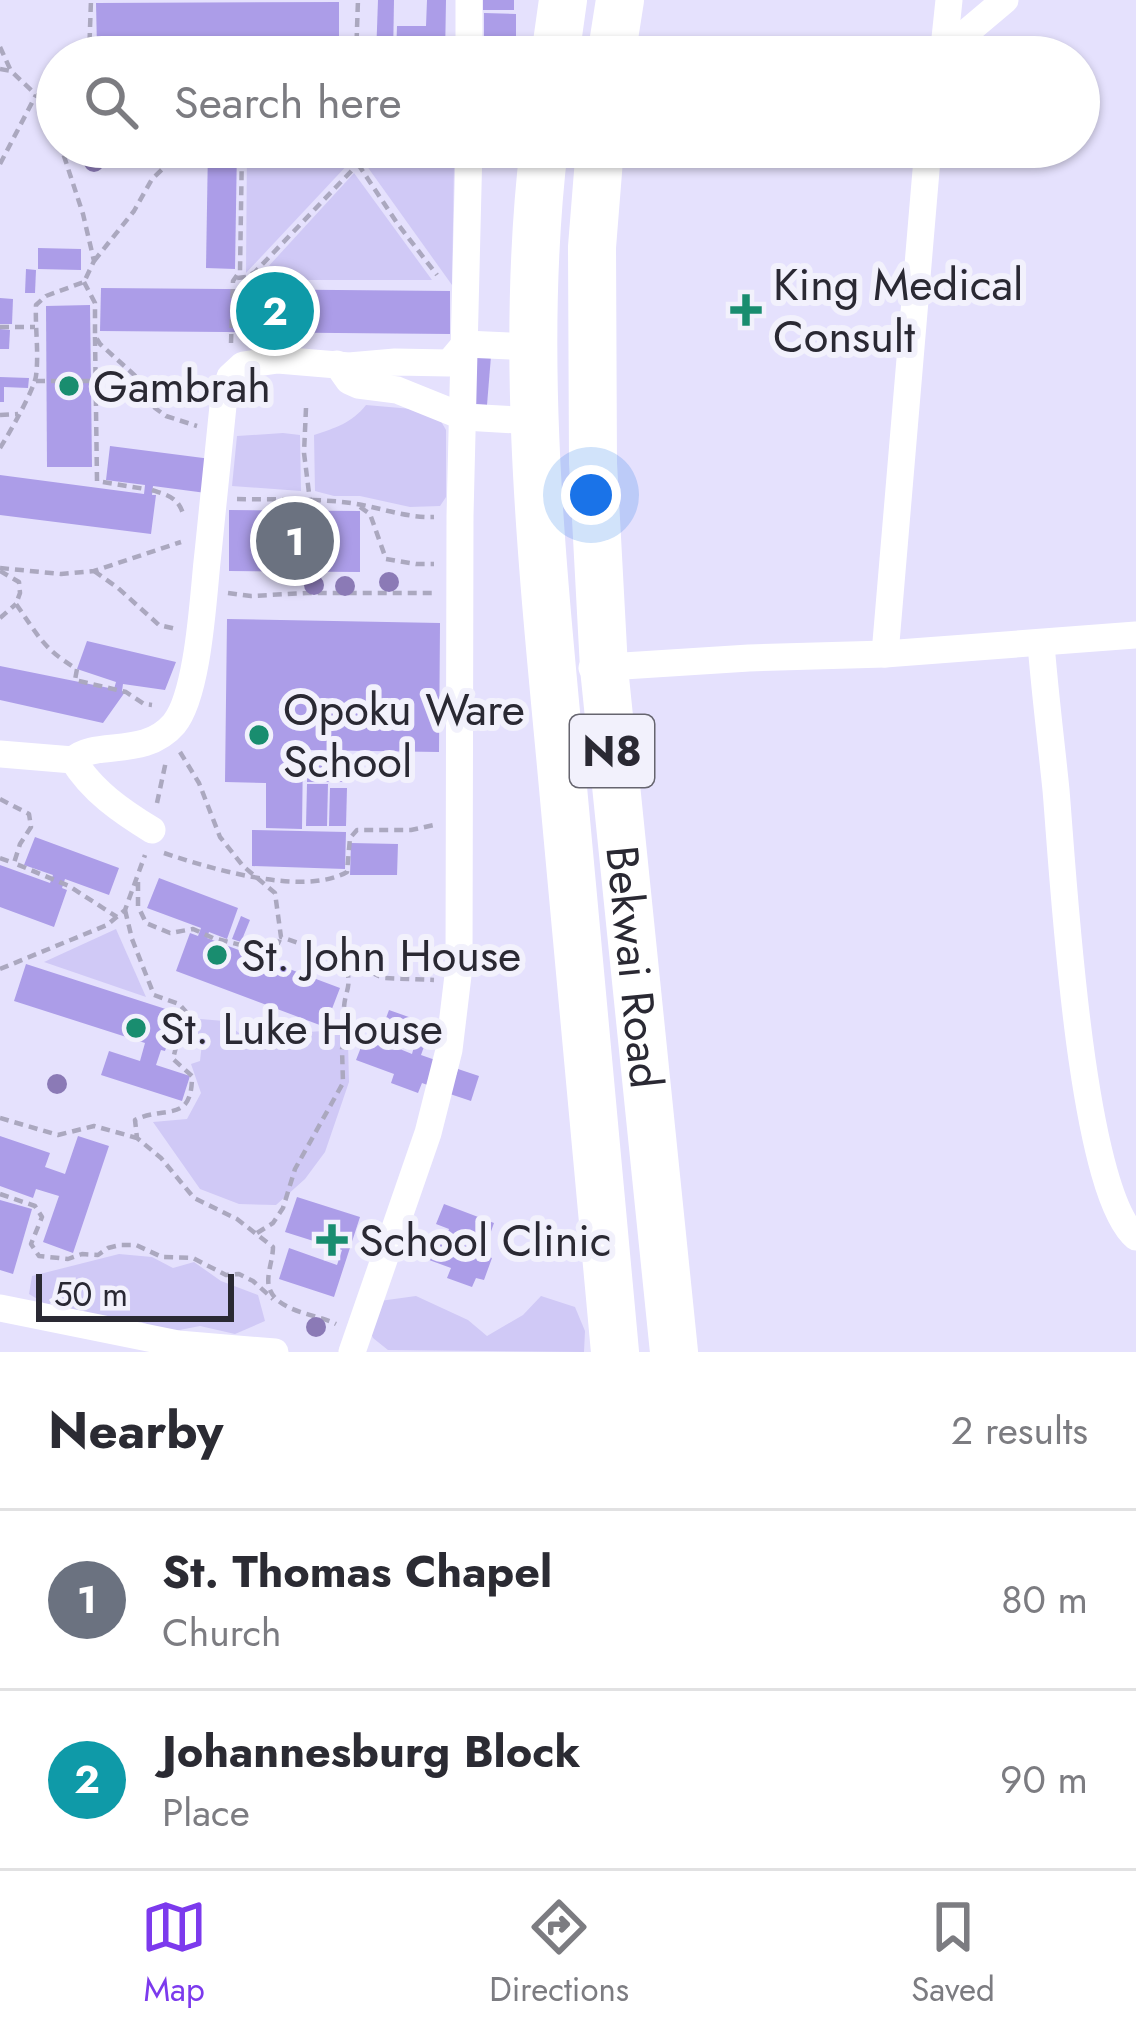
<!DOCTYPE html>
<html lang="en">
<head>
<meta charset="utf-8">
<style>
  :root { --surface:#fff; --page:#f2f2f3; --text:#2b2b33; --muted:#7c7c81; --line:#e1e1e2; --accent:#7c3aed }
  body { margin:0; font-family:Jost,sans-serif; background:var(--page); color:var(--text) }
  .scale { position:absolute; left:36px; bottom:30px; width:198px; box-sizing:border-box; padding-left:12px; border:6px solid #2a2933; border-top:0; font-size:33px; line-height:42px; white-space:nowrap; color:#2a2933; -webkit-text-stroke:9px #f2f1fc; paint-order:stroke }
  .you { position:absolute; left:591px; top:495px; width:42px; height:42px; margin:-30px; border:9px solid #fff; border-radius:50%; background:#1a73e8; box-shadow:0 0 0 18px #1a73e833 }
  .badge { display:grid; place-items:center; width:78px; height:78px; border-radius:50%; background:var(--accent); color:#fff; font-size:39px; font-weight:700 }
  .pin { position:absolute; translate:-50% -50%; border:6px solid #fff; box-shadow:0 3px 12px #0006 }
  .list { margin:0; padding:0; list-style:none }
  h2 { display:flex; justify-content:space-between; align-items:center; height:156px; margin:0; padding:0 48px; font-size:51px }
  h2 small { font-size:39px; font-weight:400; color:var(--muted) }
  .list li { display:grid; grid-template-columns:78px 1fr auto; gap:36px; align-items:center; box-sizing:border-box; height:180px; padding:0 48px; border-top:3px solid var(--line) }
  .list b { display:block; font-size:45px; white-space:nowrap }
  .list p { margin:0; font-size:39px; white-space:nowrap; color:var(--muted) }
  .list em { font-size:39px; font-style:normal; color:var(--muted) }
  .icon { flex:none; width:66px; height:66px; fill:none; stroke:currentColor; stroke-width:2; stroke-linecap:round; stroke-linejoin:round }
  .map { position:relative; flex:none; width:1136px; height:1352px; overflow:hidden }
  .search { position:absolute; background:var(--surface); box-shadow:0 3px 9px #0004; left:36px; right:36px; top:36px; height:132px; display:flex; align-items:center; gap:30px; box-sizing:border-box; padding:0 42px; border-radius:66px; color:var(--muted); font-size:45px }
  .sheet { height:516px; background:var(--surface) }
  nav { display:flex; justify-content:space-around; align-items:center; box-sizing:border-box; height:168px; border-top:3px solid var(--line); background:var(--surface); font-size:33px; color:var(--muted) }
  nav a { display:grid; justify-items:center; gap:6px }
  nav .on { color:var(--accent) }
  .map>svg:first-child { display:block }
  .green { fill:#d0c9f6 }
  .building { fill:#ac9de8; fill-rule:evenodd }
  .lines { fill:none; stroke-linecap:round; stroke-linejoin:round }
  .path { stroke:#aba8bf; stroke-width:4.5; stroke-dasharray:9 6; stroke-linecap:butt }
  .street { stroke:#fff; stroke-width:27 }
  .highway { stroke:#fff; stroke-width:48 }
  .tree { fill:#8b7ab6 }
  .poi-dot { fill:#198d6f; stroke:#f2f1fc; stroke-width:4.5 }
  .labels { text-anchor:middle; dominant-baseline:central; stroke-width:12; stroke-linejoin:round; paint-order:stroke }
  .shield { fill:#f2f1fc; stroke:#66656f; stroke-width:3 }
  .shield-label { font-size:42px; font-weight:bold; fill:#2a2933 }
  .poi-label { font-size:45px; fill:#2a2933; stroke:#f2f1fc; text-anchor:start }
  .street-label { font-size:45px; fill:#2a2933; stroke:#f2f1fc }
</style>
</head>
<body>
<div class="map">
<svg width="1136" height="1352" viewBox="0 0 1136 1352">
  <rect width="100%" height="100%" fill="#e5e1fd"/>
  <g class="green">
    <polygon points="247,151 351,161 246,273"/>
    <polygon points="364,162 454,165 452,285"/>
    <polygon points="354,173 432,280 256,280"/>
    <path d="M366 405 435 411 446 430V497L440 506 410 507 360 496H334L315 491 314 435C335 428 352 423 366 405Z"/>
    <polygon points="283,433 300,435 301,491 232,486 237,436"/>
    <polygon points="116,929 146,997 44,962"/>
    <polygon points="200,1019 224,1021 249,1041 276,1046 308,1032 339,1030 348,1042 349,1082 325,1152 305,1179 276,1205 239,1204 200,1189 153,1122 187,1119 201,1093 191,1064 200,1061 202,1043 193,1033"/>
    <polygon points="119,1254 152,1257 173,1268 194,1262 221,1281 258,1295 265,1321 235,1334 200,1326 169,1332 125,1316 97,1316 44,1303 29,1294 32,1276"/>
    <polygon points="416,1296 468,1320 487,1336 523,1315 541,1296 575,1307 585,1331 584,1352 388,1350 373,1338 358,1304"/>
  </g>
  <g class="building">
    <polygon points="378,0 394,0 393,57 376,57"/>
    <polygon points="427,0 446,0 445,57 396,57 397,26 426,26"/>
    <rect x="483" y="0" width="31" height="10"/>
    <polygon points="339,2 339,46 97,48 96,3"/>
    <polygon points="484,13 516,14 516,57 484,57"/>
    <polygon points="208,147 237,147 235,269 206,268"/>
    <polygon points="38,248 81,249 81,270 38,269"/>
    <polygon points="26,269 36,270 35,293 25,293"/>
    <polygon points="101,288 450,291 450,334 100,331"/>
    <polygon points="0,298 13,299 12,324 0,324"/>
    <polygon points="90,305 92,467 47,467 46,306"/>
    <polygon points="0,329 10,330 9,349 0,349"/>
    <polygon points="473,355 491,356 487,405 470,404"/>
    <polygon points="0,377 29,378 28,388 4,387 4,402 0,402"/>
    <polygon points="110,446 211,459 206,493 153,486 152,495 156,495 151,534 0,515 0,475 144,494 145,485 106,480"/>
    <polygon points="229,510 360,511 360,572 229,571"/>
    <polygon points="227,619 440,623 439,752 303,750 302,829 266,828 266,783 225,782"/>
    <polygon points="87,641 176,662 165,690 123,684 122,691 125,692 103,723 0,700 0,666 114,689 116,682 77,669"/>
    <polygon points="308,752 345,753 344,782 307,782"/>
    <polygon points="307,784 328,784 327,826 306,826"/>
    <polygon points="330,788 347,788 346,826 329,826"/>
    <polygon points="252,830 346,832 345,869 252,866"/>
    <polygon points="35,837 119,868 109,895 65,879 62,888 67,890 54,927 0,907 0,865 50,883 53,875 24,865"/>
    <polygon points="351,843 398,844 397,875 350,875"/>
    <polygon points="159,878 238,908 227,939 209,932 207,938 340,988 325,1027 176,971 190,933 198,936 201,928 147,908"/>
    <polygon points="241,916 250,920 241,942 232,939"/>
    <polygon points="26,964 178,1013 165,1051 161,1050 156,1065 190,1076 182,1101 101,1075 109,1051 140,1061 145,1043 14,1001"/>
    <path d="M389 1010 437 1027 431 1043 426 1041 421 1055 441 1062 433 1087 422 1083 418 1093 391 1083 394 1074 356 1060 365 1037 388 1045 393 1033 382 1029ZM398 1037 415 1043 412 1054 395 1047Z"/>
    <polygon points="458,1069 479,1076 471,1101 450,1094"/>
    <polygon points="0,1136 50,1153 45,1167 65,1174 78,1136 109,1146 73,1253 43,1242 59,1196 36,1189 33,1198 0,1186"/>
    <polygon points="297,1197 360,1217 334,1297 279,1279 289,1248 337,1265 342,1250 285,1232"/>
    <polygon points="0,1200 32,1209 13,1274 0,1270"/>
    <path d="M444 1204 494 1223 488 1240 479 1236 473 1251 492 1258 484 1280 476 1278 472 1287 447 1278 451 1268 399 1249 407 1227 445 1241 449 1229 436 1224ZM455 1232 470 1238 467 1246 452 1240Z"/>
  </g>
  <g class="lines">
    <g class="path">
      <polyline points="0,47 11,71"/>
      <polyline points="89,57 91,0"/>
      <polyline points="356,57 358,0"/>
      <polyline points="0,69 11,71 50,108"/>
      <polyline points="57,103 50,108 57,133"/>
      <polyline points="0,164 36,95"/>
      <polyline points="358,164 397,223 437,275"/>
      <polyline points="94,261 134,211 152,179 176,156 196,147"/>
      <polyline points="237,278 246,277 255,272 358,164 355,147"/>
      <polyline points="84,282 95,303 95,336 100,344 141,381 155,408 166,416 197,426"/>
      <polyline points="0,327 35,327"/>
      <polyline points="95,337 97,481 145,489"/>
      <polyline points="231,343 233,281 240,271 242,147"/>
      <polyline points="36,381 95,381"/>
      <polyline points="306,408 304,453 310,501"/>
      <polyline points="0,415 18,414"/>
      <path d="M0 448C9 434 34 390 36 376 39 353 35 328 36 305L46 296 84 282 94 261 83 214 61 147"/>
      <path d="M152 490C170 496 179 498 184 517"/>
      <path d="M237 499C275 500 314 498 351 503 379 507 405 518 434 517"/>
      <polyline points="360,507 370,514 386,559 416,564 434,564"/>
      <polyline points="0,568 61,574 94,571 181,542"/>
      <path d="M0 571 19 582 20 593 16 604C38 635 43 649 77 669L75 680 126 692 144 704 152 705"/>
      <polyline points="94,571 118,588 159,625 176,629"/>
      <polyline points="228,593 251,596 307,593 432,593"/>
      <polyline points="0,618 16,604"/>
      <polyline points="180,752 199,783 220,837 243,866 275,893 281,937 342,958 383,978 434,980"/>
      <polyline points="0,799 29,814 31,827 20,844 14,863 69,886 117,917"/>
      <polyline points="157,803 166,761"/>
      <path d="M164 853C209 868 303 897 347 872L350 838 357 830H411L434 825"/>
      <polyline points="0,858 14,863"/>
      <polyline points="138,882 138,906 146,923 170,933 193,929 213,938 269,952 276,948 281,937"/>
      <path d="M125 910 132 939 154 995 179 1004 189 1015 180 1031 173 1059 192 1076C192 1124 165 1105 135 1120L137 1138 161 1158 194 1198 237 1219 273 1247C273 1260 266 1275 269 1287 276 1312 317 1314 336 1324"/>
      <polyline points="0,969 107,925 125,910 145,855"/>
      <polyline points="0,1118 58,1135 94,1126 137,1138"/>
      <polyline points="0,1194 35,1206 42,1217 31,1244 39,1256 68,1259 82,1254 98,1255 108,1248 120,1245 136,1245 162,1257 193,1258 226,1275 239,1274 253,1281 273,1299"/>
      <path d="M257 1233 273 1223 283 1208 295 1169 343 1083 342 1049 350 1035C348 1028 345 1021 344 1013 343 989 356 988 342 958"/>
    </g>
    <g class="street">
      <polyline points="469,0 469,57"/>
      <polyline points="943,57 949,0"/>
      <polyline points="951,57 967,32 1005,0"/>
      <polyline points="337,364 349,381 358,385 397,390 464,417 534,421"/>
      <path d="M1041 644C1045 693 1051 741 1056 790 1063 872 1080 1191 1136 1237"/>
      <polyline points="885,654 928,147"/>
      <polyline points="592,668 749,658 885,654 1136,635"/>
      <path d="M0 754 73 760C96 739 144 759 174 724 198 695 203 600 207 562 213 507 218 452 224 396L230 377 243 365 278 360 349 366 395 362 449 363 465 344 532 347"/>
      <path d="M73 760C92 791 121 811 152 830"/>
      <polyline points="0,1308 178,1344 275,1352"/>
      <polyline points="352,1352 428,1133 449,1050 459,967 460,516 469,147"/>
    </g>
    <g class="highway">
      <polyline points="555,57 563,0"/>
      <polyline points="611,57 620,0"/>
      <path d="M544 147C520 349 541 553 560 755 578 954 597 1153 615 1352"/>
      <path id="s1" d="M600 147 592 247 593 463 604 668 674 1352"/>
    </g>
  </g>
  <g class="tree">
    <circle cx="94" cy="162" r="10"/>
    <circle cx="389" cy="582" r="10"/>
    <circle cx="314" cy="585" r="10"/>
    <circle cx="345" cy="586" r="10"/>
    <circle cx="57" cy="1084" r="10"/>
    <circle cx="316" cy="1327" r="10"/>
  </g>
  <g class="poi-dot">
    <path d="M740 292h12v12h12v12h-12v12h-12v-12h-12v-12h12z"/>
    <circle cx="69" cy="386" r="12"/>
    <circle cx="259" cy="735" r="12"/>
    <circle cx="217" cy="955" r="12"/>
    <circle cx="136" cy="1028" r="12"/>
    <path d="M326 1222h12v12h12v12h-12v12h-12v-12h-12v-12h12z"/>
  </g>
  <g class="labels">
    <rect class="shield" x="570" y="715" width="84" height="72" rx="9"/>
    <g class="shield-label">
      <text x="612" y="751">N8</text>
    </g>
    <g class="poi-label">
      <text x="773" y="284">King Medical<tspan x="773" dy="52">Consult</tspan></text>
      <text x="93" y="386">Gambrah</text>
      <text x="283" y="709">Opoku Ware<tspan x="283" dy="52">School</tspan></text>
      <text x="241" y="955">St. John House</text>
      <text x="160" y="1028">St. Luke House</text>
      <text x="359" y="1240">School Clinic</text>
    </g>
    <g class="street-label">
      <text stroke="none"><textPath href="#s1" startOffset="822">Bekwai Road</textPath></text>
    </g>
  </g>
</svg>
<div class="scale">50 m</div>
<div class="you"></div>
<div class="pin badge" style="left:295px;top:541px;background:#6b7280">1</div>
<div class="pin badge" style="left:275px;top:311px;background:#0f9aa8">2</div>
<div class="search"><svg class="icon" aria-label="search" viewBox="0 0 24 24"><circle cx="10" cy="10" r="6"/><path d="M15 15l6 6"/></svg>Search here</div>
</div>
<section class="sheet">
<h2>Nearby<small>2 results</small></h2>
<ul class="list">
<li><span class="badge" style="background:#6b7280">1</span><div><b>St. Thomas Chapel</b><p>Church</p></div><em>80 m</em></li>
<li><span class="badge" style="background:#0f9aa8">2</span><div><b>Johannesburg Block</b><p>Place</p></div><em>90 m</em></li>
</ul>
</section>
<nav>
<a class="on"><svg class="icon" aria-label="map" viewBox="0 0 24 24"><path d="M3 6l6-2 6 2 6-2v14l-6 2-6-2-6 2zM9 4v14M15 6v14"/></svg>Map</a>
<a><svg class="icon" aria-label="directions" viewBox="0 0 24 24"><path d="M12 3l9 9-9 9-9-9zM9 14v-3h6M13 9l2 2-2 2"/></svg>Directions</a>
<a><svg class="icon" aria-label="saved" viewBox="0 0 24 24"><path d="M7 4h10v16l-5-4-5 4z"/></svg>Saved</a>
</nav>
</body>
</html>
